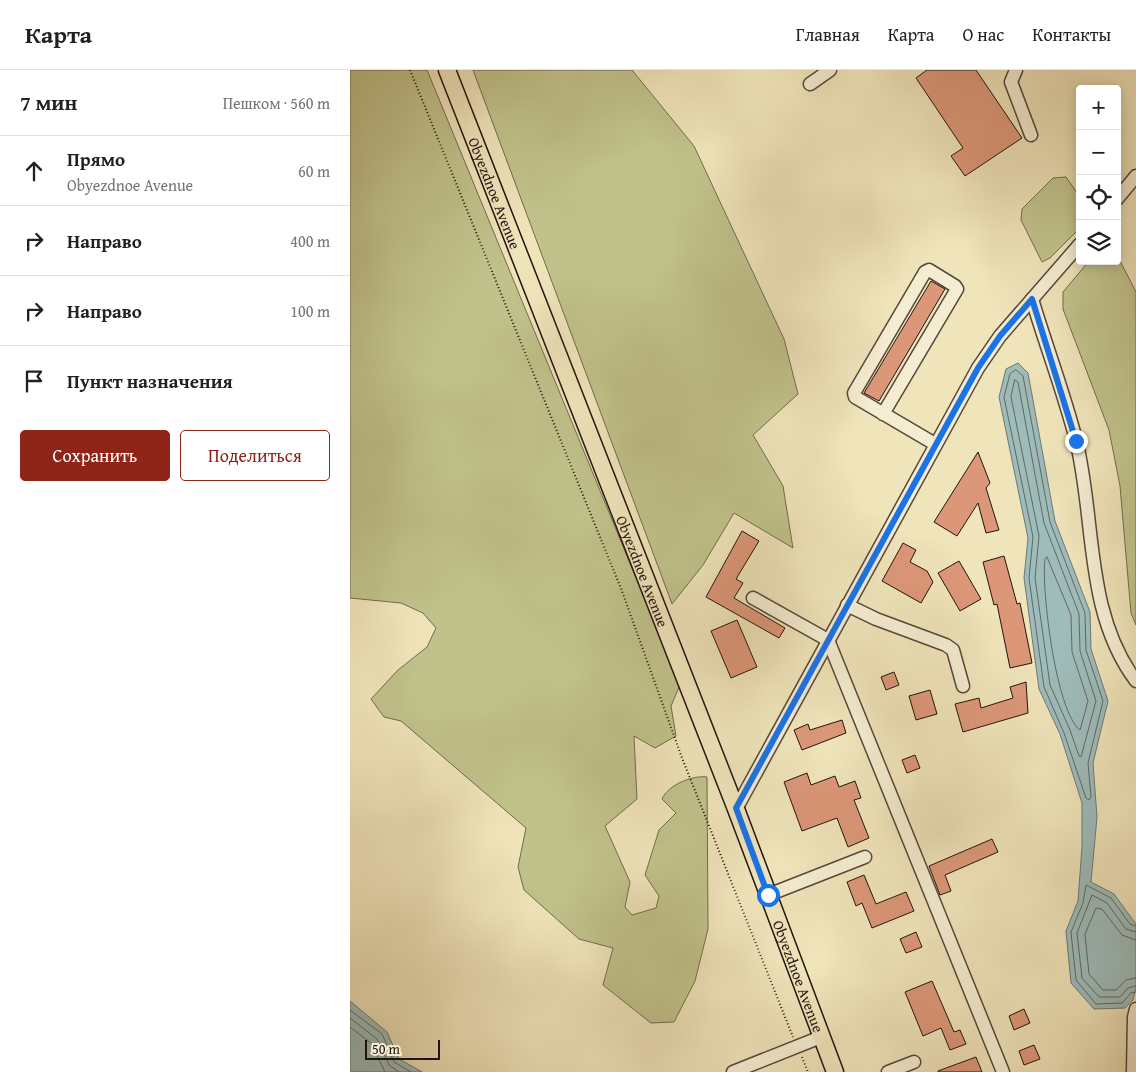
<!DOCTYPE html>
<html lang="ru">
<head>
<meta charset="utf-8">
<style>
  :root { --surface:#fff; --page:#f2f2f2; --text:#202124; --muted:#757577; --line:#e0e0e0; --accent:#8f2418 }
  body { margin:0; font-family:"Gentium Book Plus",serif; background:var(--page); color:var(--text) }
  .controls { position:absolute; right:15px; top:15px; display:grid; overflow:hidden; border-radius:5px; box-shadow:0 2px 12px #0003 }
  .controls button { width:45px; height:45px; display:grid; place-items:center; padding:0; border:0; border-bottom:1px solid var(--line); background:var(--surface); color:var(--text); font:25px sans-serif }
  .scale { position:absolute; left:15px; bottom:12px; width:75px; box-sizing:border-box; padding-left:5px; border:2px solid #211410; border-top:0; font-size:14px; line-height:18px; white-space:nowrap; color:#211410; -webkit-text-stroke:4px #f5edd2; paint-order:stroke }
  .stop { position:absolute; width:15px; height:15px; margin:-11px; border:4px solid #1a73e8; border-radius:50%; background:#fff }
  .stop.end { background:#1a73e8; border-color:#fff; box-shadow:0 1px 5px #0008 }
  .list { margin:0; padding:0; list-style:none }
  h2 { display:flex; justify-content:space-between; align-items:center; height:65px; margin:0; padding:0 20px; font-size:21px }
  h2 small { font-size:16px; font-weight:400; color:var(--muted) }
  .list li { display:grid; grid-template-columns:32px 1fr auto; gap:15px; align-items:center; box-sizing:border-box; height:70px; padding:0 20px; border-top:1px solid var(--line) }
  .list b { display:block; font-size:19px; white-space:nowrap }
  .list p { margin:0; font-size:16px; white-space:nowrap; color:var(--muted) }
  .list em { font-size:16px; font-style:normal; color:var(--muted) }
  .actions { display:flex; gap:10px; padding:15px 20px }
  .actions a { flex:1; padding:11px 0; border:1px solid var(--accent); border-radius:5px; text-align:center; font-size:18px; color:var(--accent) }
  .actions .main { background:var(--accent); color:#fff }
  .icon { flex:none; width:28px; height:28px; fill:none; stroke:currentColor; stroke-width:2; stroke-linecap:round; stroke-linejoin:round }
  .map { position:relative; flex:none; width:786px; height:1002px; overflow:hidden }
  header { display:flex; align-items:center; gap:30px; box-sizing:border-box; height:70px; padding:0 25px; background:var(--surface); border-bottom:1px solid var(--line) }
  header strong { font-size:24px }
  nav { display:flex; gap:28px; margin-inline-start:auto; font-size:18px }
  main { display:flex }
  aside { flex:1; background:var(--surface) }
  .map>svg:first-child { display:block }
  .green { fill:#c1c28b; stroke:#716b4e }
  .water { fill:#9ebcba; stroke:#6c7976 }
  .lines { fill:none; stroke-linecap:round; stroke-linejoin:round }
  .shore { stroke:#606865; stroke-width:1 }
  .building { fill:#dc9778; stroke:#211410 }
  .minor-casing { stroke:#55483a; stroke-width:15 }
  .major-casing { stroke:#211410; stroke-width:19 }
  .path { stroke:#211410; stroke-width:2; stroke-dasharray:1 2.5; stroke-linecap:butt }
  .minor { stroke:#f5edd2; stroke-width:12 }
  .major { stroke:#f0e4ba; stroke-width:16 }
  .route { stroke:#1a73e8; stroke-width:6 }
  .labels { text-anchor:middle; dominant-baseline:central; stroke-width:4; stroke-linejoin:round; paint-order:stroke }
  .street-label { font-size:15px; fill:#211410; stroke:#f5edd2 }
</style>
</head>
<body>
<header>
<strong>Карта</strong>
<nav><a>Главная</a><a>Карта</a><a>О нас</a><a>Контакты</a></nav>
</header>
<main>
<aside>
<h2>7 мин<small>Пешком · 560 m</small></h2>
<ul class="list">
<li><svg class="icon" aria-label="ahead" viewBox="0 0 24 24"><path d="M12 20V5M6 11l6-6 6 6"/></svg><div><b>Прямо</b><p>Obyezdnoe Avenue</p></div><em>60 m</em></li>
<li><svg class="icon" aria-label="right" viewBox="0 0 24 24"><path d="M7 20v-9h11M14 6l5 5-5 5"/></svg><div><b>Направо</b></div><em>400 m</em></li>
<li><svg class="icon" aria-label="right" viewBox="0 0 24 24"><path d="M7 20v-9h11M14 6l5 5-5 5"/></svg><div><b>Направо</b></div><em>100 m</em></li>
<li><svg class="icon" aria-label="arrive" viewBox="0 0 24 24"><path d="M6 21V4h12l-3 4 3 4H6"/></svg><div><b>Пункт назначения</b></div></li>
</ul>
<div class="actions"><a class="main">Сохранить</a><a>Поделиться</a></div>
</aside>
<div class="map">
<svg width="786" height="1002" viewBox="0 0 786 1002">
  <rect width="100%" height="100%" fill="#f0e4ba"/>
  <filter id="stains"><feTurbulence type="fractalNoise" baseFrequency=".004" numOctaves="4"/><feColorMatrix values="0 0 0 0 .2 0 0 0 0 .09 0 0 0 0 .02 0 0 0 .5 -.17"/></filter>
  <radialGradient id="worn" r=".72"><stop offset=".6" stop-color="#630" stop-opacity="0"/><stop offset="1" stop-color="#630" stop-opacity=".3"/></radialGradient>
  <g class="green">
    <path d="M0 0H77L330 615 321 636 326 666 305 678 284 666 287 729 255 756 280 812 275 837 282 845 306 838 309 826 295 805 309 760 326 743 312 729C318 715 342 705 357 707L358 859 345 911 324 952 301 953 253 915 263 878 229 869 174 820 168 797 176 758 51 651 34 647 21 629 48 600 77 577 86 558 73 543 51 533 0 528Z"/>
    <polygon points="123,0 282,0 344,76 434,269 448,324 403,365 433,416 443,478 384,443 353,495 322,534"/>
    <polygon points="716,107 730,127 730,158 700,188 692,192 671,150 672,139 703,108"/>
    <polygon points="767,185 786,222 786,555 781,543 770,416 759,360 713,239 713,222 739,191 767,191"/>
  </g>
  <g class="water">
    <polygon points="668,293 678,303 705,451 740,542 741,579 758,631 743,693 747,747 741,812 764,824 786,854 786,918 783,930 775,938 744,939 721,913 716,861 728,831 732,777 732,733 710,664 689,619 674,508 678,468 649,327 656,299"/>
    <polygon points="0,931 37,962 49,989 72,1002 0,1002"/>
  </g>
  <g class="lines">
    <g class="shore">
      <polygon points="666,300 673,306 700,452 735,543 736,580 753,631 738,693 741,727 739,730 736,728 714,663 694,617 679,508 683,467 654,327 660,304"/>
      <polygon points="665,310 668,312 694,453 729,544 730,581 746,631 731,687 729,686 720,660 700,615 685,508 689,466 661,327"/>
      <path d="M697 487 721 545 722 582 738 631 730 660C706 642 691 519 695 489Z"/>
      <polyline points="786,856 780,854 761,828 736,815 733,833 721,862 726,910 746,934 772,933 781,923 786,922"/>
      <polyline points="786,862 776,859 757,833 742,825 727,863 732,908 749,927 770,927 778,918 786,916"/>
      <polyline points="786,870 772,865 752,839 746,838 735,864 739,904 753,920 766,920 776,910 786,908"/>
      <polyline points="0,940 32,964 44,992 61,1002"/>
      <polyline points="0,948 27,969 39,995 49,1002"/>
      <polyline points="0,957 21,973 35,1002"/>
    </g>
  </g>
  <g class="building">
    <polygon points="577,0 626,0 672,68 615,106 601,86 613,78 566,8"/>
    <polygon points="581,211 595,219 529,331 514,323"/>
    <polygon points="628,382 640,413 636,418 649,460 636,463 628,433 607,466 584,452"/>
    <polygon points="392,461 409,471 386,509 393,513 384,528 435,558 429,568 356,527"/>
    <polygon points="553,473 566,480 560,492 577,501 583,512 571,533 532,511"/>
    <polygon points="654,486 667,534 670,533 682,593 660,598 647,534 644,535 633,492"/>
    <polygon points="609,491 631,529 610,541 588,503"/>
    <polygon points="387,550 407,597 381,608 361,561"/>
    <polygon points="544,602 549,615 536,620 531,607"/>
    <polygon points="676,612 678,643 613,662 605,634 629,628 631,638 663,628 660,617"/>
    <polygon points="580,620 587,644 566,650 559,626"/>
    <polygon points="492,650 496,663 452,680 444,660 458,654 460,660"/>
    <polygon points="565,685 570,698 557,703 552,690"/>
    <polygon points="457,703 461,715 485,706 489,717 505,711 511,728 504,730 519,768 498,777 487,748 452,761 434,712"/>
    <polygon points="642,769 648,782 595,805 601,821 590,825 579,796"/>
    <polygon points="514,805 526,834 556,822 564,841 522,858 512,833 506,836 497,812"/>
    <polygon points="566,862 572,877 556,883 550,869"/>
    <polygon points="582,911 604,962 610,960 616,974 600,980 591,958 573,966 555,922"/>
    <polygon points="674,939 680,953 664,960 659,946"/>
    <polygon points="684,975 690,989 674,995 669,981"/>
    <polygon points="626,987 632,1002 588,1002 588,1001"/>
  </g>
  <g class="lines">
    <defs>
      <g id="minor">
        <polyline points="666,0 661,12 681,65"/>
        <polyline points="460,14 480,0"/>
        <polyline points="767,129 786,106"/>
        <path d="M682 229C696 276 714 323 726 370 746 450 734 542 786 611"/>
        <polyline points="533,344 607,219 605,216 579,200 575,202 504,323 505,327 585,374"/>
        <polyline points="403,528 478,570 653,1002"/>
        <polyline points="497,535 526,549 596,575 603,580 613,616"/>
        <polyline points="386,739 628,298 650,266 730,174"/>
        <polyline points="418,825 515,787"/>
        <polyline points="383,1002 471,967"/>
        <polyline points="538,1002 564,992"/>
        <polyline points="783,1002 784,947 786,939"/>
      </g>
      <g id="major">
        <path id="s1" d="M97 0 386 739 485 1002"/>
      </g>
    </defs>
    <use href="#minor" class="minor-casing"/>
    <use href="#major" class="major-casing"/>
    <g class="path">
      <polyline points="60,0 272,521 332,688 443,967"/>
      <polyline points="452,987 458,1002"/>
    </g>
    <use href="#minor" class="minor"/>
    <use href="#major" class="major"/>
  </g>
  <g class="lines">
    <polyline class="route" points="418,825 386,738 628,298 650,266 682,229 726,371"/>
  </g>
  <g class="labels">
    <g class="street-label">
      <text stroke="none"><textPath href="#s1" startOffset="132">Obyezdnoe Avenue</textPath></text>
      <text stroke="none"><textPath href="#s1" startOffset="538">Obyezdnoe Avenue</textPath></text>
      <text stroke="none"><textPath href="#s1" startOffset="972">Obyezdnoe Avenue</textPath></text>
    </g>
  </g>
  <rect width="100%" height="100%" filter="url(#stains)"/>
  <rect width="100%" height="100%" fill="url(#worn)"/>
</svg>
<div class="controls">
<button>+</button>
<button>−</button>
<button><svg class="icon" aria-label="locate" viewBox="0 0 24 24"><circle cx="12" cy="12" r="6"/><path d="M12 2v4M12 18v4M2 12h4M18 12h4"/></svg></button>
<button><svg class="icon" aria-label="layers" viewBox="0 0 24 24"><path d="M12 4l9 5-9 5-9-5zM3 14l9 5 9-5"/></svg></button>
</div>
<div class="scale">50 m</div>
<div class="stop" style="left:418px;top:825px"></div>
<div class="stop end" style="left:726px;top:371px"></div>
</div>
</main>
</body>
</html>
